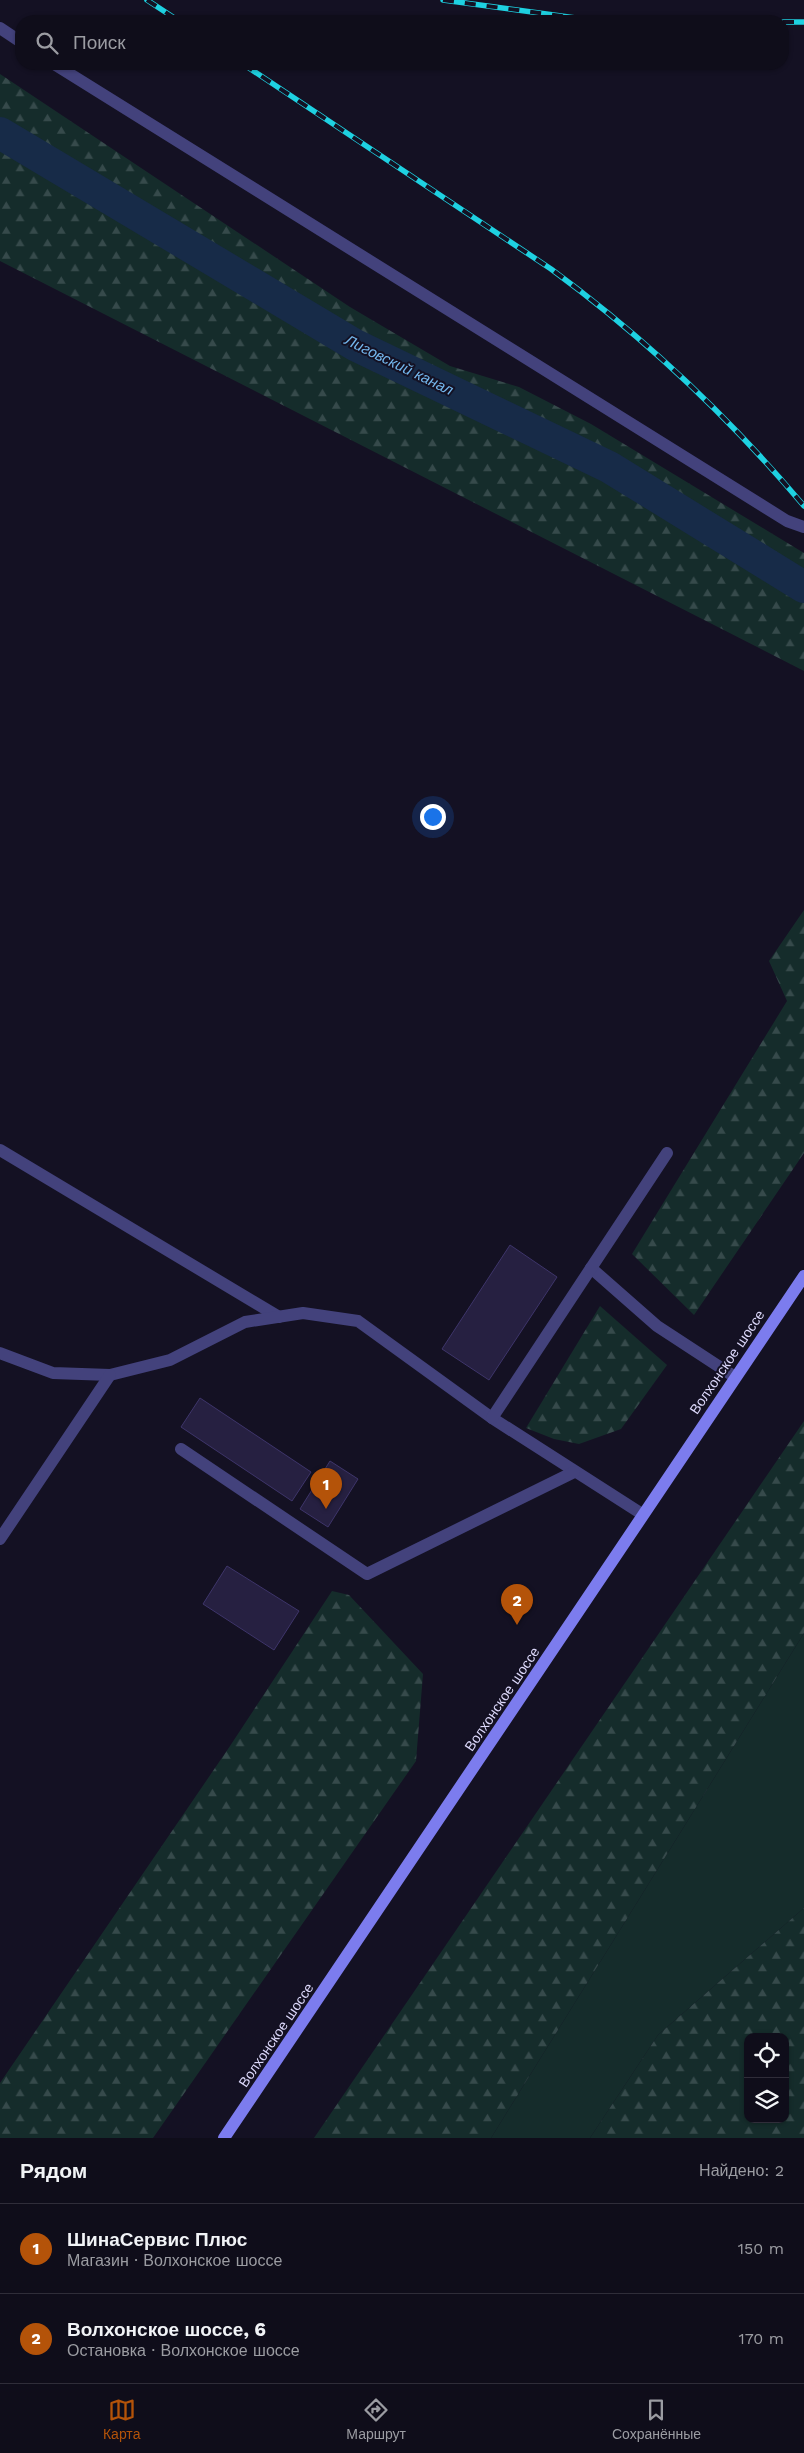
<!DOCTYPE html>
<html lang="ru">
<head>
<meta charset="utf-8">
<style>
  :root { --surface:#0f0d1a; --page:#181623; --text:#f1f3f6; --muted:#9b9ca2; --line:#2f2d39; --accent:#b45309 }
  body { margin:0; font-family:"Work Sans",sans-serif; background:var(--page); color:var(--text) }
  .controls { position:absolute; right:15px; bottom:15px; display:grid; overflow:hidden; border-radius:10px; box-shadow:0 1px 4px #0004 }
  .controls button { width:45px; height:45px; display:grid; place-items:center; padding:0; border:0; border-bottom:1px solid var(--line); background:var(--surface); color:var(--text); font:25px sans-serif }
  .you { position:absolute; left:432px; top:816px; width:18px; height:18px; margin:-12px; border:4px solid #fff; border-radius:50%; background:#1a73e8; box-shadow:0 0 0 8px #1a73e833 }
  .badge { display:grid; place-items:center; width:32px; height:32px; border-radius:50%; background:var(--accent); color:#fff; font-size:16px; font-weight:700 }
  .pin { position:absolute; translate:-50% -41px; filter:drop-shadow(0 1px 2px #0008) }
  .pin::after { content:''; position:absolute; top:26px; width:18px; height:15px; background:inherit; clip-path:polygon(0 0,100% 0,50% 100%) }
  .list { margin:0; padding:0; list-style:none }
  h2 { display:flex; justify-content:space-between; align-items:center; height:65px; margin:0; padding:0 20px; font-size:21px }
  h2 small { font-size:16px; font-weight:400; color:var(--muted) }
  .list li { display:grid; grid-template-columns:32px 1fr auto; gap:15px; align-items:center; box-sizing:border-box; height:90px; padding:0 20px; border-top:1px solid var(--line) }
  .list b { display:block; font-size:19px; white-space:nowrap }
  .list p { margin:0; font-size:16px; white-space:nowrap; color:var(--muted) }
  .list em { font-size:16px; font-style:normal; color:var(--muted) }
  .icon { flex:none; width:28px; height:28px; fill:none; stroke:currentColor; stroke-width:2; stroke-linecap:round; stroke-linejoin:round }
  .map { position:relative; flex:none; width:804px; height:2138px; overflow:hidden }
  .search { position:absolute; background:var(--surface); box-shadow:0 1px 4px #0004; left:15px; right:15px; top:15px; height:55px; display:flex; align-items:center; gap:12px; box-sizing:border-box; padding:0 18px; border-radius:20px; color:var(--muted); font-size:19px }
  .sheet { height:245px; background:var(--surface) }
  nav { display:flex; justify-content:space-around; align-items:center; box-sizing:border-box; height:70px; border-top:1px solid var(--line); background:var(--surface); font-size:14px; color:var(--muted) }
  nav a { display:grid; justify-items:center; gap:2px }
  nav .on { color:var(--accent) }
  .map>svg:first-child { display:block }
  .green { fill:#152c2b }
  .forest { fill:url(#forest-firs); fill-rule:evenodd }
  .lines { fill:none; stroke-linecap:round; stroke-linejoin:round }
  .canal { stroke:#172b48; stroke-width:32 }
  .building { fill:#262041; stroke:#3e356a }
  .service { stroke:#43427c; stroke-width:12 }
  .secondary { stroke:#7c7cee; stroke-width:12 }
  .rail-casing { stroke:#1ed1e1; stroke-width:5.5 }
  .rail { stroke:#141123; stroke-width:4; stroke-dasharray:11; stroke-linecap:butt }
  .labels { text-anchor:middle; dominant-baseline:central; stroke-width:4; stroke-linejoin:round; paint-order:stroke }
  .street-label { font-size:14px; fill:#dcd8fa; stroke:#141123 }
  .water-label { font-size:15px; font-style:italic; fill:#74b7ed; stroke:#141123 }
</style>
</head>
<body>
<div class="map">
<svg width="804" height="2138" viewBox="0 0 804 2138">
  <defs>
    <pattern id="forest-firs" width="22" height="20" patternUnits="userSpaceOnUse" patternTransform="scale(1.25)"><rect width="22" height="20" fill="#152c2b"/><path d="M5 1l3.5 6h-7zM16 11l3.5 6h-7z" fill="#364a4b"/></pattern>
  </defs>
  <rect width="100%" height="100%" fill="#141123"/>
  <polygon class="green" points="804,1633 804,1908 658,2035 590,2138 491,2138"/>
  <g class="forest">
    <polygon points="0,74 350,307 450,366 519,387 591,424 804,553 804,671 0,261"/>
    <polygon points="804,910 804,1153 694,1315 632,1254 787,1001 769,961"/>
    <polygon points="600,1306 667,1365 621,1429 579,1444 554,1439 526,1428"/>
    <polygon points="804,1421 804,1633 491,2138 314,2138"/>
    <polygon points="332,1591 349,1595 423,1674 416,1761 153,2138 0,2138 0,2083 230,1746"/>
    <path d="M804 1908V2138H590L658 2035ZM748 2037H785V2119H748Z"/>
  </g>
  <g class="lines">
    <polyline class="canal" points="0,133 355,345 609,467 804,587"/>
  </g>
  <g class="building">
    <polygon points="510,1245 557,1277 489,1380 442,1349"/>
    <polygon points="200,1398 311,1472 292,1501 181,1427"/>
    <polygon points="330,1461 358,1479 328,1527 300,1509"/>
    <polygon points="227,1566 299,1611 274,1650 203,1604"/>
  </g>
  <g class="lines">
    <g class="service">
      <polyline points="0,28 21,42"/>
      <polyline points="54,64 787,521 804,527"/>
      <polyline points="0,1150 279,1317"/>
      <polyline points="591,1268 657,1326 735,1377"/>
      <polyline points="0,1353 53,1373 110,1375 170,1360 245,1322 303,1313 358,1321 492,1418 642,1514"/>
      <polyline points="492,1418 667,1153"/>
      <polyline points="181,1449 367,1574 574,1472"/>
      <polyline points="0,1539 110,1375"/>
    </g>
    <polyline class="secondary" points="224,2138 804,1276"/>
    <defs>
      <g id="rail">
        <polyline points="147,0 179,21"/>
        <polyline points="443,0 598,21"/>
        <polyline points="783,22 804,22"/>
        <path d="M243 64 551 269C645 338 729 417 804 506"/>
      </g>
    </defs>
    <use href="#rail" class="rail-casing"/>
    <use href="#rail" class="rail"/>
  </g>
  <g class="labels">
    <g class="street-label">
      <text transform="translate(727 1362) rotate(-56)">Волхонское шоссе</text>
      <text transform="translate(502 1699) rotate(-56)">Волхонское шоссе</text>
      <text transform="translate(276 2035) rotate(-56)">Волхонское шоссе</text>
    </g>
    <g class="water-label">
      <text transform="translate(399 365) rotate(26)">Лиговский канал</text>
    </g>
  </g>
</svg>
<div class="controls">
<button><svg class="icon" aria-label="locate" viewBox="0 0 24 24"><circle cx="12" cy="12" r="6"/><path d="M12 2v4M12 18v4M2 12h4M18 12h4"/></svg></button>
<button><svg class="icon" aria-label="layers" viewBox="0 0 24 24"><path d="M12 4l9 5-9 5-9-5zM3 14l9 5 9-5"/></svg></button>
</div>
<div class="you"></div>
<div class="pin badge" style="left:326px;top:1509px">1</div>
<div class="pin badge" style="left:517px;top:1625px">2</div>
<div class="search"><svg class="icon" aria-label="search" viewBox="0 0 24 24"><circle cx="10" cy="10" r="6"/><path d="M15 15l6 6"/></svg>Поиск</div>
</div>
<section class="sheet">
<h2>Рядом<small>Найдено: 2</small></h2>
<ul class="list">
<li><span class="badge">1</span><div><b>ШинаСервис Плюс</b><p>Магазин · Волхонское шоссе</p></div><em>150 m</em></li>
<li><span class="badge">2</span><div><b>Волхонское шоссе, 6</b><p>Остановка · Волхонское шоссе</p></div><em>170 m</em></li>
</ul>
</section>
<nav>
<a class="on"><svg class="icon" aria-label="map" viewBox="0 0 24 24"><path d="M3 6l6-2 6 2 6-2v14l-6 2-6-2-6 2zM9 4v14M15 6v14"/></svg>Карта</a>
<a><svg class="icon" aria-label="directions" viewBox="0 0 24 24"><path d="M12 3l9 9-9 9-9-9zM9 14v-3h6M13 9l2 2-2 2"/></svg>Маршрут</a>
<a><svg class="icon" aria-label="saved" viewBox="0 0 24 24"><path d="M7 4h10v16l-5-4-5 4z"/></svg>Сохранённые</a>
</nav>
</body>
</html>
